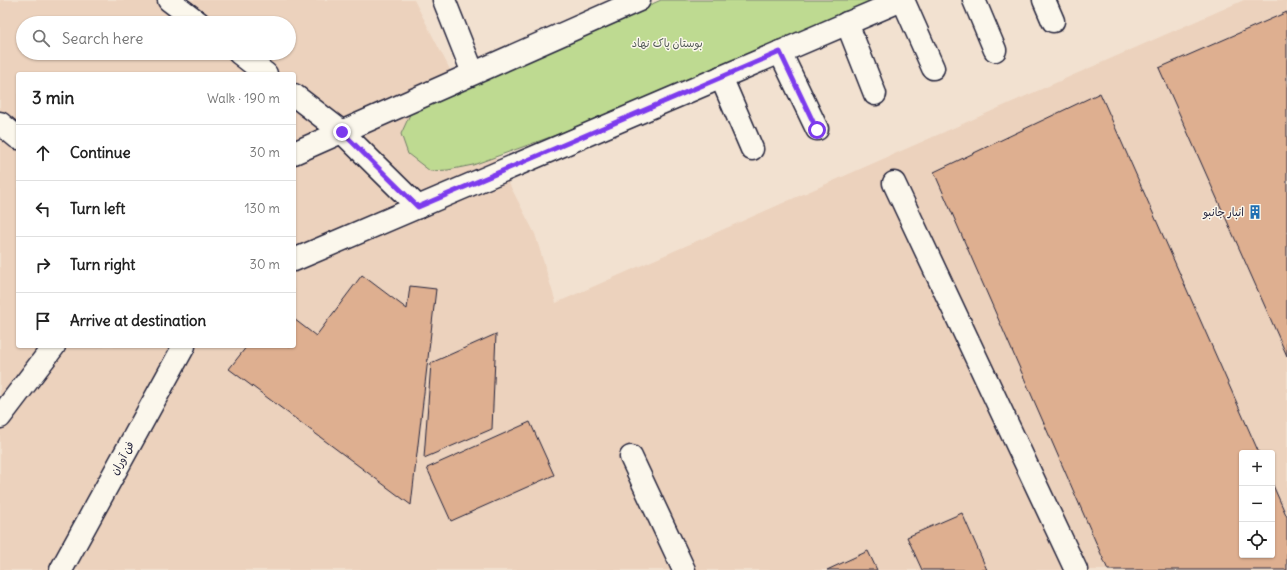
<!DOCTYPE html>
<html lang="en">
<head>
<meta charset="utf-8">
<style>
  :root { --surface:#fff; --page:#f6f6f6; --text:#222; --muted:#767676; --line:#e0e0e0 }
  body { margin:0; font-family:Delius,"Playpen Sans Arabic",sans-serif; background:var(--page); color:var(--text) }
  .controls { position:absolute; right:12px; bottom:12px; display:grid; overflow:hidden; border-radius:4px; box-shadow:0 1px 3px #0004 }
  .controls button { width:36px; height:36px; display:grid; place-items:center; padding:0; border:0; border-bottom:1px solid var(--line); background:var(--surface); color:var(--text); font:20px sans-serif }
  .stop { position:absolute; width:12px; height:12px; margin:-9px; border:3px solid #7c3aed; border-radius:50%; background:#fff }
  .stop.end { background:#7c3aed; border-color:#fff; box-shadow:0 1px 4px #0008 }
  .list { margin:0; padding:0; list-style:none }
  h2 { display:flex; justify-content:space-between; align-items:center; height:52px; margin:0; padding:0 16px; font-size:17px }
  h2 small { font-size:13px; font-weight:400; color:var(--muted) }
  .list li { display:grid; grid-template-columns:26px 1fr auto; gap:12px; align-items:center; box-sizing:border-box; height:56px; padding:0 16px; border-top:1px solid var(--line) }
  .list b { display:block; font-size:15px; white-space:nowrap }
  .list em { font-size:13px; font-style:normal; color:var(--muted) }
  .icon { flex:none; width:22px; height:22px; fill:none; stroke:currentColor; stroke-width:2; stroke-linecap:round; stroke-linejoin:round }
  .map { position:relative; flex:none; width:1287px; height:570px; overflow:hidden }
  .search { position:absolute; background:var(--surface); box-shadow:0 1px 3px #0004; left:16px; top:16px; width:280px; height:44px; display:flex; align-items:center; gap:10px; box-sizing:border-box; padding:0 14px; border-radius:22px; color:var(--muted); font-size:15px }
  .panel { position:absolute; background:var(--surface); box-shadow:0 1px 3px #0004; left:16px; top:72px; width:280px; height:276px; border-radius:4px }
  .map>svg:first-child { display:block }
  .built { fill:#ecd2bd; fill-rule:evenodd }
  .green { fill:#beda91; stroke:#707e66 }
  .building { fill:#deaf90; stroke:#22223b }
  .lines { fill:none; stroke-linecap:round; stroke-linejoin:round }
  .minor-casing { stroke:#22223b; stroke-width:25 }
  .minor { stroke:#fbf7ec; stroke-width:22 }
  .route { stroke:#7c3aed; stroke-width:5 }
  .labels { text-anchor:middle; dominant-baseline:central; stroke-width:3; stroke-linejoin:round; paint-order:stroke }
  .park-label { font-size:11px; fill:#515955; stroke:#fbf7ec }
  .poi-label { font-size:11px; fill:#22223b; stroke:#fbf7ec; text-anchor:end }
  .street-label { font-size:11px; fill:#22223b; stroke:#fbf7ec }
</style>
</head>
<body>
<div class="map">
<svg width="1287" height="570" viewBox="0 0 1287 570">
  <rect width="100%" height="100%" fill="#f2e1d0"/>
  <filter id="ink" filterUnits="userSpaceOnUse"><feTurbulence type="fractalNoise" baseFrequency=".025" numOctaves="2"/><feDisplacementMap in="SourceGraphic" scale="8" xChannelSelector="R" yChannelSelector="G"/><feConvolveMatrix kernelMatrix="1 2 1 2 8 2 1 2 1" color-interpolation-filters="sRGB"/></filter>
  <g filter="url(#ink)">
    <path class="built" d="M0 0H414L535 234 556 303 1244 0H1287V570H0ZM23 23H289V53H23ZM18 74H294V346H18ZM1242 453H1272V555H1242Z"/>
    <polygon class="green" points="661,0 873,0 564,132 473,165 448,170 430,171 408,154 401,134 412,110"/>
    <g class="building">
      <polygon points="1287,12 1287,356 1159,68"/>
      <polygon points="1100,93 1259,453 1242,453 1242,555 1272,555 1272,483 1287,517 1287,570 1108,570 934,172"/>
      <polygon points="362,275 407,309 410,286 436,289 411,505 229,369 247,346 294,346 294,319 316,336"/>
      <polygon points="496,334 492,429 424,458 431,363"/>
      <polygon points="530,422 554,475 451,521 427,468"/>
      <polygon points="962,513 987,570 922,570 907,537"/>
      <polygon points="868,551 877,570 827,570"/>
    </g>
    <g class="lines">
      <defs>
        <g id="minor">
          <polyline points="169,0 199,23"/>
          <polyline points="444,0 473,73"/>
          <polyline points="903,0 933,68"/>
          <polyline points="974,0 995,50"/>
          <polyline points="1044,0 1053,21"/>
          <polyline points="847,23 875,94"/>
          <polyline points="780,52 817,129"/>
          <polyline points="239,53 266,74"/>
          <polyline points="721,77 752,149"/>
          <polyline points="294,95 342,132 418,207"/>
          <polyline points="0,123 18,138"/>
          <polyline points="294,153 639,0"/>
          <polyline points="894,183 1076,570"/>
          <polyline points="294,260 902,0"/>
          <polyline points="0,417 54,346"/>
          <polyline points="631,457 684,570"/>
          <polyline points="61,570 184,346"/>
        </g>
      </defs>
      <use href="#minor" class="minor-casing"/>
      <use href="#minor" class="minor"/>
    </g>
  </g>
  <g class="lines" filter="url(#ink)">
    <polyline class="route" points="342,132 418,207 780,52 817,130"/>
  </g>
  <defs>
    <symbol id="building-bare" viewBox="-9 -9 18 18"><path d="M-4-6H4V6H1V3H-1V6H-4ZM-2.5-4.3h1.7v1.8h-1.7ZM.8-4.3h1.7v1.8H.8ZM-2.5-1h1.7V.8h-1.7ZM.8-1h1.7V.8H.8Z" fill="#1f6fb2" stroke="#fbf7ec" stroke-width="2.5" paint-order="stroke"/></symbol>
  </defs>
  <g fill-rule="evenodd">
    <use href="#building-bare" x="1245" y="202" width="20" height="20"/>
  </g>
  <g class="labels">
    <g class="park-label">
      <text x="667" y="43">بوستان پاک نهاد</text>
    </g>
    <g class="poi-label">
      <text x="1244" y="212">انبار جانبو</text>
    </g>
    <g class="street-label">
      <text transform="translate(122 458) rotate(-61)">فن آوران</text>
    </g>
  </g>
</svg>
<div class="controls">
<button>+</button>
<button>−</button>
<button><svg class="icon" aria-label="locate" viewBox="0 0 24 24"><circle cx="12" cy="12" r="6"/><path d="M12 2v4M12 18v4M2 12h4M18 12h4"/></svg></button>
</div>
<div class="stop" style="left:817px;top:130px"></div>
<div class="stop end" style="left:342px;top:132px"></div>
<div class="search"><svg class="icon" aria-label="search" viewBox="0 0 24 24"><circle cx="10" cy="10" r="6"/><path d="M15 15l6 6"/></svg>Search here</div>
<section class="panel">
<h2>3 min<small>Walk · 190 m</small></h2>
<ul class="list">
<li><svg class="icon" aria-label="ahead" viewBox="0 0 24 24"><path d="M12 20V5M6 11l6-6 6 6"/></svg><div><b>Continue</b></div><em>30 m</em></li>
<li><svg class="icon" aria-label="left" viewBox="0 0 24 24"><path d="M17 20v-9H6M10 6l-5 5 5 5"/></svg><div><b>Turn left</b></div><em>130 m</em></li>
<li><svg class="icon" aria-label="right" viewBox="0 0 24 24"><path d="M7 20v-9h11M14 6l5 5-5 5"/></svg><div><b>Turn right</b></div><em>30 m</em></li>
<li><svg class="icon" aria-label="arrive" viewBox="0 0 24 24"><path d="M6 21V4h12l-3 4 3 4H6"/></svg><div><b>Arrive at destination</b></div></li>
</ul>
</section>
</div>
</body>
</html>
